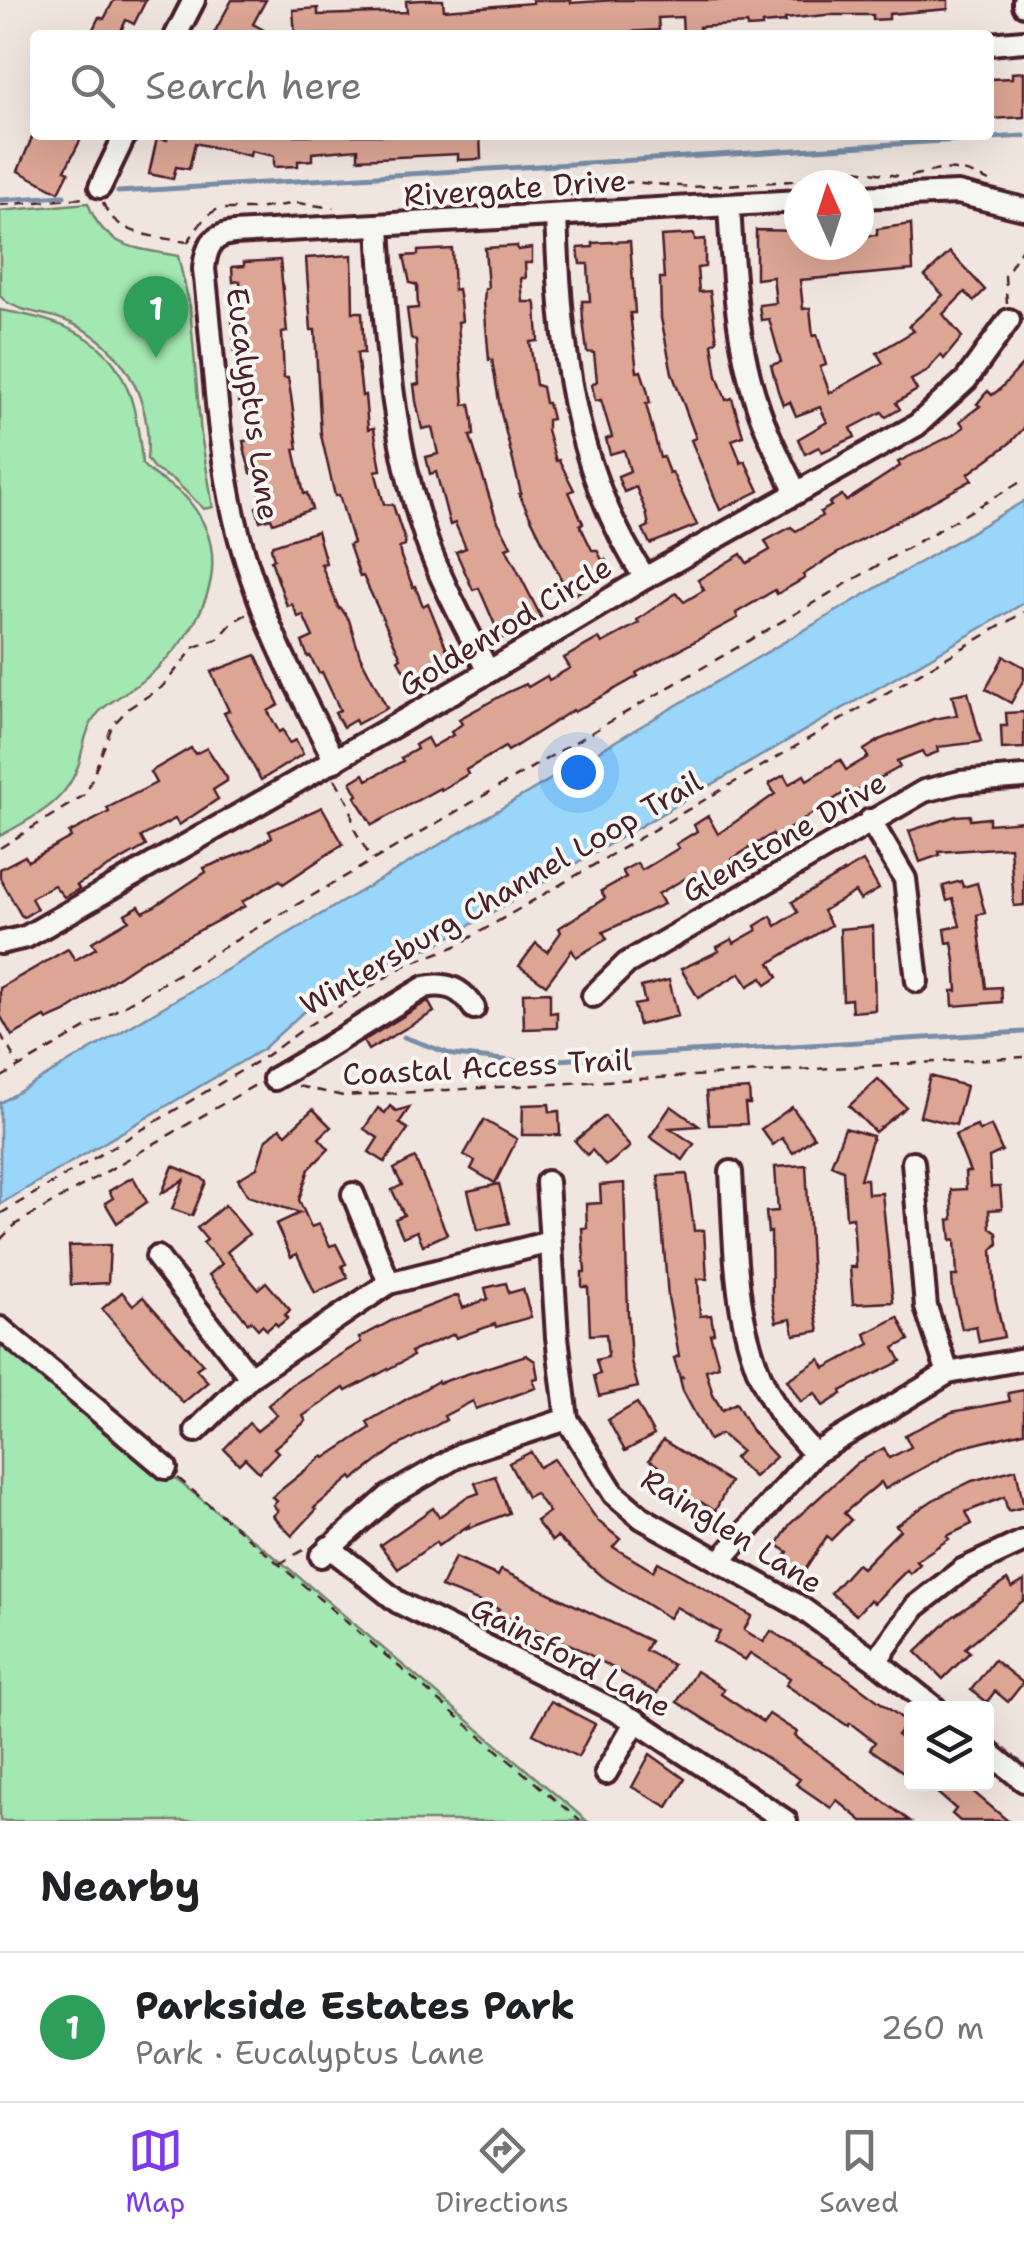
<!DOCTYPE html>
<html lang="en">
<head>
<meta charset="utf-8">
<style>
  :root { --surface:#fff; --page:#f6f6f6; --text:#202124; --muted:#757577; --line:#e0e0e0; --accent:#7c3aed }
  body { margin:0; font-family:"Shantell Sans",sans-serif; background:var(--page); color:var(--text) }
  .controls { position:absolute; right:30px; bottom:30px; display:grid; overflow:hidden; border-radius:10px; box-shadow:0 10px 40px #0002 }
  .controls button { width:90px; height:90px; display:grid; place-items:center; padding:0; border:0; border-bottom:2px solid var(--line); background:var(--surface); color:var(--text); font:50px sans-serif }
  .compass { position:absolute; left:784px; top:170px; width:90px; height:90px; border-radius:50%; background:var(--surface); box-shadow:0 10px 40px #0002; rotate:357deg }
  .you { position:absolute; left:578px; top:772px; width:35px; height:35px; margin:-25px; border:8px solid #fff; border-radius:50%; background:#1a73e8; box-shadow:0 0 0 15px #1a73e833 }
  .badge { display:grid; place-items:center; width:65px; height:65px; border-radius:50%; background:var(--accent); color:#fff; font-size:32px; font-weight:700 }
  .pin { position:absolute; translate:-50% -82px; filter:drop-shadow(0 2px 5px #0008) }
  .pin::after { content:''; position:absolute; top:52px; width:35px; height:30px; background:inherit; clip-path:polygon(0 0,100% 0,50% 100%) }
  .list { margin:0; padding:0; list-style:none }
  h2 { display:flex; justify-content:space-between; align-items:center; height:130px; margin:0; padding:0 40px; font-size:42px }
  h2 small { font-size:32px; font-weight:400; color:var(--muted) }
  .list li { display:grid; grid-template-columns:65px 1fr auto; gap:30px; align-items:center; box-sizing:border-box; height:150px; padding:0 40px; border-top:2px solid var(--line) }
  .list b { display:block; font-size:38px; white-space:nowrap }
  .list p { margin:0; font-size:32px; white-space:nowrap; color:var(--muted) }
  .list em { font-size:32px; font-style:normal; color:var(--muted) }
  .icon { flex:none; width:55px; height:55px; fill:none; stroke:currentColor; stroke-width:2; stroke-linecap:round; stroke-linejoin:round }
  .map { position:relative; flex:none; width:1024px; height:1821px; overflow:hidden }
  .search { position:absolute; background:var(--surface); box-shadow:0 10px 40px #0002; left:30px; right:30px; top:30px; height:110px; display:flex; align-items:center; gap:25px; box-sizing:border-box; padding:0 35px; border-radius:10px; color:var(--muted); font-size:38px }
  .sheet { height:280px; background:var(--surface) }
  nav { display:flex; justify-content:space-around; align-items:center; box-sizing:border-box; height:140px; border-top:2px solid var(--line); background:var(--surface); font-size:28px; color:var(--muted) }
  nav a { display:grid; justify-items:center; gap:5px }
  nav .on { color:var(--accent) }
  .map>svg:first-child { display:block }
  .green { fill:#a3e7b2; stroke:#76836e; stroke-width:2.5 }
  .water { fill:#99d6fa; stroke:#798da7; stroke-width:2.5 }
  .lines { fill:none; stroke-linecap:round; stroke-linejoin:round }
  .stream { stroke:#798da7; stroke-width:5 }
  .building { fill:#dca594; stroke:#4a1f2b; stroke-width:2.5 }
  .minor-casing { stroke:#4a1f2b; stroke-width:28 }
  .path { stroke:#4a1f2b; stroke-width:2.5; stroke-dasharray:10 8; stroke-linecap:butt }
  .minor { stroke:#f6f6f2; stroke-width:20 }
  .labels { text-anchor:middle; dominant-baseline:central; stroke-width:8; stroke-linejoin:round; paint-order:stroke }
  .street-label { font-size:30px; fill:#4a1f2b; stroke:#f6f6f2 }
</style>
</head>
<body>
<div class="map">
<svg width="1024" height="1821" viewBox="0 0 1024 1821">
  <rect width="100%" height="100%" fill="#f1e6df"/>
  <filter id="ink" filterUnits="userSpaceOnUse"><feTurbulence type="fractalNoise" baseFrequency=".01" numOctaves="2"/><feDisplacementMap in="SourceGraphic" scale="20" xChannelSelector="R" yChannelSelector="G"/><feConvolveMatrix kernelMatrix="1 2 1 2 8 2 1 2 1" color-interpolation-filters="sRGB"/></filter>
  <g filter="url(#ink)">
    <g class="green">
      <path d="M88 203C104 249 137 248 178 256L190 307 201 435 213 507 204 509 175 481 154 469 147 459C153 397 120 338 58 318 39 312 13 311 0 296V211Z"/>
      <path d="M0 310C103 327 134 360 142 464 154 479 176 485 189 501 241 565 197 636 144 680 130 691 113 699 100 711 87 725 84 742 80 760 68 802 36 816 0 836Z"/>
      <polygon points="0,1341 280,1561 587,1821 0,1821"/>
    </g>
    <polygon class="water" points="1024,501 1024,603 448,938 429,948 408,951 301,1014 263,1049 0,1204 0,1103"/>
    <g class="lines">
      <g class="stream">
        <polyline points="118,192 1024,136"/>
        <polyline points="0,200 64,196"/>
        <polyline points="404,1037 453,1055 524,1062 1024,1032"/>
      </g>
    </g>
    <g class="building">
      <polygon points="114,0 146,0 134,24 126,20 119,35 90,35 99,17 104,19"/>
      <polygon points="232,0 266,0 253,24 273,35 213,35"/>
      <polygon points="422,0 443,0 444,10 533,3 532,0 571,0 571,3 615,0 948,0 948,9 889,14 889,19 873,20 873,15 826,15 785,19 785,22 762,24 762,27 747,28 747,24 699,27 700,31 683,33 682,17 658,18 659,30 595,34 595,32 549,35 295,35 293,10 318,8 318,15 407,12 406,1"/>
      <polygon points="1024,72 1024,117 992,119 990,79 1012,78 1012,73"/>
      <polygon points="33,135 83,135 65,170 69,172 59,192 18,171"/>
      <polygon points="168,135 480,135 481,159 458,160 458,154 358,159 358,149 312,153 312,160 298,161 298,166 274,167 274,156 251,151 250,156 195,143 189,169 176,167 173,179 149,174 157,138 167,140"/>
      <polygon points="911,224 913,270 800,280 803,309 810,308 813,336 817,335 826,365 820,367 830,393 883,363 877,353 914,331 909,326 943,295 925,276 950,252 985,290 974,301 965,292 943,314 962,337 944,359 941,355 926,372 911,380 917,390 896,403 900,409 886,417 882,412 851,428 855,437 822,452 819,447 805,454 798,439 827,422 820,407 796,416 790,402 783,405 778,391 771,365 781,362 769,319 761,320 759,305 776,303 773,277 756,279 756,230 799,231 799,245 859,245 859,236 877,235 877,229"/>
      <polygon points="694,234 695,240 705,239 705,267 697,268 699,292 710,291 717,340 712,344 717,376 726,400 732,398 743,436 732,440 741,463 745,461 759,491 720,510 691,440 696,438 672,373 661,318 660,278 664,278 661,236"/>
      <polygon points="630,241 635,313 630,313 637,372 641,371 647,389 650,403 646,404 660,458 663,457 669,473 672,472 697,525 650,544 643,529 649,526 646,512 636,487 624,492 619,480 618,476 630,471 624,450 610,454 606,439 612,437 601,400 595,401 592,385 597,381 594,353 587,352 583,320 582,301 590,301 588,264 580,264 578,248 593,247 593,243"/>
      <polygon points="517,246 518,250 532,248 532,263 525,263 526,278 521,278 523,302 535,302 536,305 538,341 530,342 536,385 542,387 545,403 548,403 552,419 547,420 547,430 556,461 559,460 574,490 569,492 583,523 580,525 592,550 597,550 602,560 605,559 612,573 570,597 519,494 521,493 501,413 492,360 489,360 484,302 485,289 488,288 485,248"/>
      <polygon points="452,249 454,290 458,289 460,302 462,321 458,322 464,405 470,404 473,421 474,435 470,436 496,518 511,546 506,548 541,617 501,639 479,588 473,590 456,552 466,548 455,523 450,525 436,472 430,474 426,457 438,454 432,427 422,429 416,401 414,385 419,384 416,341 411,338 407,309 418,308 417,285 410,283 404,256 418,255 418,251"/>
      <polygon points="352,255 353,312 362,312 364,353 357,353 362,396 365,395 368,429 374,428 381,470 375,471 384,504 393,505 405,541 405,546 399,548 401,557 413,587 415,586 423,606 428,603 447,650 450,648 458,663 457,667 414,689 398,660 401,658 363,576 360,577 349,545 353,543 339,495 335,496 321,435 315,330 311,330 306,258"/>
      <polygon points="280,260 287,332 282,333 284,378 288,378 291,396 298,449 294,449 304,494 307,493 312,509 273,523 271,518 260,521 256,507 263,505 256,475 251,473 246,456 243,441 254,440 247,401 239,402 232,319 243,318 240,281 233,282 232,267 244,266 244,262"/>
      <polygon points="1024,363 1024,428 1010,443 968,474 972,480 836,554 803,575 805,578 777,594 775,590 736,613 738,618 636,673 638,676 574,712 573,710 508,751 505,747 466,770 468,774 441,790 440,788 372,825 355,797 358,795 351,782 364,774 367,780 403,761 401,758 417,749 415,745 427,738 432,747 453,735 451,732 462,724 459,719 508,692 526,684 528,687 547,676 549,680 570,668 564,658 599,638 602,643 639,623 637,620 676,593 684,602 704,590 698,580 701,578 741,554 747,563 770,550 765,541 791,527 796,531 822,516 820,512 831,506 829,503 842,495 846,501 900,466 898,462 902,460 953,435 964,427 960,421 980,406 977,404 984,395 988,391 992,395 1000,389"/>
      <polygon points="317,531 326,563 321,564 339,609 341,608 349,620 360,656 387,708 357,724 355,720 343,727 335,713 340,710 322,672 319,673 310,656 308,657 302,642 313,637 303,615 298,617 292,604 287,606 271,560 274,559 271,548 273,545"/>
      <polygon points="256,655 279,705 268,711 279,732 283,730 289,743 296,740 303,754 261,780 224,713 229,711 211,672"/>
      <polygon points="1004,656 1024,667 1024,679 1011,703 986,689"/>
      <polygon points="968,692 981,742 937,747 938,752 925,757 922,751 897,761 900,767 847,796 845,792 775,838 772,834 732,859 735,863 721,871 701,882 695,873 679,882 658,894 664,904 603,932 607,939 576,957 572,950 546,985 519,966 536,943 547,952 561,932 559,928 605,898 601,891 626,877 622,871 637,863 642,870 679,848 676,844 697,831 694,825 708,816 718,834 775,794 769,784 784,775 789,784 804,775 807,780 840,760 846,770 868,757 864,750 881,739 933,719 957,715 952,695"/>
      <polygon points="1024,712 1024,748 1002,749 1001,726 1007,726 1006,713"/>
      <polygon points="191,748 195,754 207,748 227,778 227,781 213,790 218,799 179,825 175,819 141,837 146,846 77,885 79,889 68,895 64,897 54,885 31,898 37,909 24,917 21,915 0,878 0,869 25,856 28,861 71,837 69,833 109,812 107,808 156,783 150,772"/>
      <polygon points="322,807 343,844 283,884 280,880 242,902 245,906 142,961 65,1012 47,1020 45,1017 12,1036 0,1015 0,988 68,949 75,960 96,948 92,942 129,920 125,914 139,906 143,912 155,906 206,872 204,868 250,850 272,837 269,831"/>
      <polygon points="970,815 970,820 989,818 989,824 1024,821 1024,905 1014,906 1010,847 939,852 940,855 920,862 909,831 956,816"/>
      <polygon points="863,861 879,889 860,900 855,892 823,911 831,925 770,963 778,977 766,985 762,978 748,986 740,973 698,998 681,969 719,951 717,947 732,939 734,943 757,930 755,926 771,916 776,926 798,912 792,902"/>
      <polygon points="961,881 963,887 977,883 985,913 977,915 986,988 1001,987 1002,1002 953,1006 952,991 957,991 955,961 952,942 947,943 945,929 960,926 953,899 947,901 943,886"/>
      <polygon points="873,926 875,1010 852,1012 851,999 843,1000 840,929"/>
      <polygon points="669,980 678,1016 639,1025 634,1005 645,1003 641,987"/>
      <polygon points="550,992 550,1013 557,1012 557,1028 524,1029 523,993"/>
      <polygon points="428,1001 434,1012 368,1050 363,1041"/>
      <polygon points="930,1076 966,1086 956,1125 920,1116"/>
      <polygon points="878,1079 906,1107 875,1132 849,1106"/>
      <polygon points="749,1089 750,1104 745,1104 747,1124 709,1125 706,1092"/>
      <polygon points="549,1104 550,1112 559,1111 560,1135 522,1135 523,1105"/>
      <polygon points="390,1106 396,1111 410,1107 399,1123 408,1129 385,1162 369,1152 378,1138 364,1129 378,1108 385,1113"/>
      <polygon points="671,1106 699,1126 670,1128 694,1144 683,1160 650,1137"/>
      <polygon points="792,1107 814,1137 793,1153 782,1138 773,1145 761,1129"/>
      <polygon points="313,1109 331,1127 319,1138 329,1149 309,1169 299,1200 311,1227 319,1224 330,1246 336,1244 346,1264 342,1266 348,1278 315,1293 297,1254 291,1257 276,1224 300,1213 248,1196 238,1179 257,1168 266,1140 280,1128 286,1134"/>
      <polygon points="605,1116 630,1147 606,1166 592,1150 587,1155 575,1141"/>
      <polygon points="484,1120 517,1139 495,1183 471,1169 475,1161 464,1155"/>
      <polygon points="977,1126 979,1131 991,1126 1002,1151 989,1157 991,1187 1000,1187 1002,1209 989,1210 990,1228 997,1233 998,1244 992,1250 995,1296 1004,1337 979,1342 976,1326 962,1329 953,1290 952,1276 957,1276 955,1240 951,1241 949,1220 953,1219 951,1190 966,1189 965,1172 970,1172 955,1135"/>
      <polygon points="845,1128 873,1136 860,1179 867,1179 868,1194 882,1193 893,1302 853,1304 850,1267 856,1267 853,1217 846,1218 843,1170 831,1165"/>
      <polygon points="415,1158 447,1234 423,1245 417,1231 403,1237 395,1219 404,1215 392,1190 402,1185 394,1169"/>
      <polygon points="806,1165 813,1299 819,1331 794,1335 791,1319 776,1322 772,1300 771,1232 768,1233 766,1212 778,1211 775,1167"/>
      <polygon points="173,1166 202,1178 206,1182 192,1216 172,1209 184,1180 162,1193"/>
      <polygon points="687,1174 694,1231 704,1230 707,1279 698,1279 700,1316 711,1315 714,1333 710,1334 719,1366 706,1370 713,1395 722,1410 736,1403 752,1431 776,1457 754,1477 734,1458 741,1451 721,1434 709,1440 683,1391 680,1379 684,1377 680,1378 674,1358 679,1356 668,1297 658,1176"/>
      <polygon points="133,1177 147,1202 117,1223 105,1203 113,1198 109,1191"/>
      <polygon points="624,1183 628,1314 631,1361 638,1387 599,1396 594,1376 600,1374 596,1360 608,1357 606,1334 590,1335 588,1287 582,1287 582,1272 585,1272 582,1228 587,1228 586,1204 601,1203 600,1185"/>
      <polygon points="499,1184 509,1223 478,1230 468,1191"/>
      <polygon points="225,1205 249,1234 227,1252 258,1289 266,1282 290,1310 285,1315 288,1318 278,1326 275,1323 267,1330 262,1325 258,1329 251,1321 248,1323 209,1275 222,1264 203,1243 207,1240 197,1228"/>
      <polygon points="110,1245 108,1283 71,1285 69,1246"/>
      <polygon points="506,1283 509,1293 523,1289 531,1317 496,1327 495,1324 456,1338 454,1334 411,1352 413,1356 346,1391 344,1388 303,1416 306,1421 274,1448 278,1452 259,1472 245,1458 239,1464 224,1449 249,1423 257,1431 277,1415 268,1405 291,1385 361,1342 359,1338 393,1320 458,1295 463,1308 488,1299 485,1288"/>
      <polygon points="122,1292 133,1305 143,1297 203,1364 196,1369 208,1382 183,1403 102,1309"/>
      <polygon points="898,1317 909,1340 894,1348 901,1361 841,1391 842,1394 823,1406 815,1393 801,1402 787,1380 820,1359 825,1368 870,1344 865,1334"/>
      <polygon points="526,1355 535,1361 538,1378 533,1379 536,1388 476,1409 473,1401 444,1416 446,1420 396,1447 353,1480 351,1477 314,1508 316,1510 292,1536 273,1516 278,1511 273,1505 277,1501 272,1497 323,1456 325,1458 370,1428 367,1422 438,1381 439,1383"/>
      <polygon points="1024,1390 1024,1432 959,1448 885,1489 881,1482 844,1513 851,1520 831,1540 827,1536 800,1578 779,1566 788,1552 777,1545 790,1524 857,1463 884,1448 889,1458 911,1447 905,1435 952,1412 1010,1401 1008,1393"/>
      <polygon points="637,1403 654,1435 625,1451 608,1420"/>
      <polygon points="663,1440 730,1482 715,1511 701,1502 697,1509 655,1483 664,1470 649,1460"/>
      <polygon points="531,1452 539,1467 554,1459 598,1521 620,1539 613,1547 653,1571 658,1562 752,1616 744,1630 764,1642 771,1631 843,1675 907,1722 897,1735 912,1746 912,1778 870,1749 875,1742 850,1723 848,1726 786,1685 790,1678 750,1653 745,1660 714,1642 720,1632 676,1607 669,1618 601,1576 557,1537 552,1541 536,1521 549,1512 535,1493 527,1497 509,1463"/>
      <polygon points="1016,1469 1024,1507 1008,1511 1004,1497 966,1512 972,1524 947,1536 949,1539 916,1561 920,1564 910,1574 907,1570 874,1603 870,1600 856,1615 831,1593 857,1564 862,1568 900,1530 896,1525 933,1500 972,1481"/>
      <polygon points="495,1476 509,1513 467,1529 469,1525 438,1546 436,1542 398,1569 380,1545 433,1508 439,1517 465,1498 479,1493 475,1483"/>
      <polygon points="455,1557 498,1576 501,1570 650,1641 645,1650 673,1665 657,1693 576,1647 497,1612 499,1609 441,1587"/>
      <polygon points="1007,1580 1012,1588 1024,1581 1024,1600 965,1648 970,1652 943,1679 916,1652 951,1618"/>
      <polygon points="994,1660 1023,1683 1008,1702 995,1691 987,1702 971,1690"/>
      <polygon points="696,1671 724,1689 721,1694 763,1722 769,1714 797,1732 795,1736 910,1821 862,1821 837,1800 831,1808 796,1784 800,1779 677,1702"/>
      <polygon points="551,1701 595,1724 578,1757 533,1734"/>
      <polygon points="650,1754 685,1779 668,1807 632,1787"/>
      <polygon points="927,1784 964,1784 1008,1821 960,1821 952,1814 956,1809"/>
    </g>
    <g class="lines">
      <defs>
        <g id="minor">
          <polyline points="1024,0 1024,5"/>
          <polyline points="176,35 194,0"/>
          <polyline points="989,44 1024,41"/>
          <polyline points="100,187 125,135"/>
          <polyline points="859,197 958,193 1024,209"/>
          <path d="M729 205C733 273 736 342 758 407 768 437 783 465 796 493"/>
          <path d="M556 216C561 347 571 465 645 578"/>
          <path d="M379 227C385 333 391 438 426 539 442 585 467 628 488 672"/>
          <path d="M335 761C295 684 255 605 235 520 216 438 214 353 204 269 206 248 211 235 234 233L799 201"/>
          <polyline points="870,820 905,879 917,981"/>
          <polyline points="0,943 26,937 488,672 645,578 917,425 966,380 1009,320"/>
          <polyline points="593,996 627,963 924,791 960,782 1024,777"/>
          <path d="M274 1079C325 1050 374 1017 425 987 447 982 462 989 474 1008"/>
          <polyline points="913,1162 926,1307 948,1373"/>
          <path d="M731 1172C736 1255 733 1340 779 1412 789 1427 803 1440 814 1454"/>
          <polyline points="547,1182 557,1337 567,1419 614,1494 642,1518 797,1605 876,1661 935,1708"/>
          <polyline points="353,1194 389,1283"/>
          <polyline points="157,1257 250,1377"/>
          <polyline points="0,1328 166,1468"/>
          <polyline points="196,1431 250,1377 389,1283 550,1242"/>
          <polyline points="329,1547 398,1602 636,1721 786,1821"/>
          <polyline points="321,1556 389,1496 463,1453 567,1419"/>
          <polyline points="721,1560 814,1454 948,1373 1024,1359"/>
          <polyline points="876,1661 915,1607 962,1570 1024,1541"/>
          <polyline points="986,1750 1024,1781"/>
          <polyline points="606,1773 636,1721"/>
        </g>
      </defs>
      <use href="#minor" class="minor-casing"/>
      <g class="path">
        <path d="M911 176C945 168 956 165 989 181"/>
        <polyline points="570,195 591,193 630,182 691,187 791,181 828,170 849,169 898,176"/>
        <path d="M427 202C457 194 480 193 512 198"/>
        <path d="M103 203C116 236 155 236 186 242"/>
        <polyline points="0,205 85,198"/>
        <polyline points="187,243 206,216 218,209 255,209 298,203 334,208"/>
        <polyline points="1007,303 1005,276 1024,245"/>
        <polyline points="335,779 351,807 353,827 372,860"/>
        <polyline points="0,848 86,794 112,726 129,708 162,687 195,647 218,639 234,621 247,614"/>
        <polyline points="0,1033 19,1066"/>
        <polyline points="0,1078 1024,480"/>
        <polyline points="298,1086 343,1096 1024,1057"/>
        <polyline points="0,1214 266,1056 309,1025 404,966 456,946 1024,612"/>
        <polyline points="0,1240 16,1224 257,1084"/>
        <polyline points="178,1478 580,1821"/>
        <polyline points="279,1564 305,1549"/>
      </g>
      <use href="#minor" class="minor"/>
    </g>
  </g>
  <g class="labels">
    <g class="street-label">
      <text transform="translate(515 188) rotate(-4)">Rivergate Drive</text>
      <text transform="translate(253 404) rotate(82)">Eucalyptus Lane</text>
      <text transform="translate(505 626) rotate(-31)">Goldenrod Circle</text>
      <text transform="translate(784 837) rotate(-30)">Glenstone Drive</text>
      <text transform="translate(501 893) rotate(-30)">Wintersburg Channel Loop Trail</text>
      <text transform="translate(487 1067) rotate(-3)">Coastal Access Trail</text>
      <text transform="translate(732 1531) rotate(32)">Rainglen Lane</text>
      <text transform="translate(571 1657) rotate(28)">Gainsford Lane</text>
    </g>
  </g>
</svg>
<div class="controls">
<button><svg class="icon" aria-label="layers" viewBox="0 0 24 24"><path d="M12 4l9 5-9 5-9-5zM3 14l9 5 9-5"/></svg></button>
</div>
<svg class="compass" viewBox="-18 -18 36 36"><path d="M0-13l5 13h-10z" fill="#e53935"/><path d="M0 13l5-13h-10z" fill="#757577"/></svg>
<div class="you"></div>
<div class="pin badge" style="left:156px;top:358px;background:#2e9e5b">1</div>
<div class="search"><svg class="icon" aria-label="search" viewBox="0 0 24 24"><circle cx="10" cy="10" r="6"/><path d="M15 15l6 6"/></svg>Search here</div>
</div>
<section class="sheet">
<h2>Nearby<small></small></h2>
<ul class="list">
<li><span class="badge" style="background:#2e9e5b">1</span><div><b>Parkside Estates Park</b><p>Park · Eucalyptus Lane</p></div><em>260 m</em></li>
</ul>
</section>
<nav>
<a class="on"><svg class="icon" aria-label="map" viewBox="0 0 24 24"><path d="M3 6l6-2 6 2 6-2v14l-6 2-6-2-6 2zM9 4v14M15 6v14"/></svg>Map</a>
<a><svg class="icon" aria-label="directions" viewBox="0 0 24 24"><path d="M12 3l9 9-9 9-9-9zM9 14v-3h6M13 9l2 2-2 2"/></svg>Directions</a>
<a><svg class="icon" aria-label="saved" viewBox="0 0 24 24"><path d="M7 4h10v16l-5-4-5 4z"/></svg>Saved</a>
</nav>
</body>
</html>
